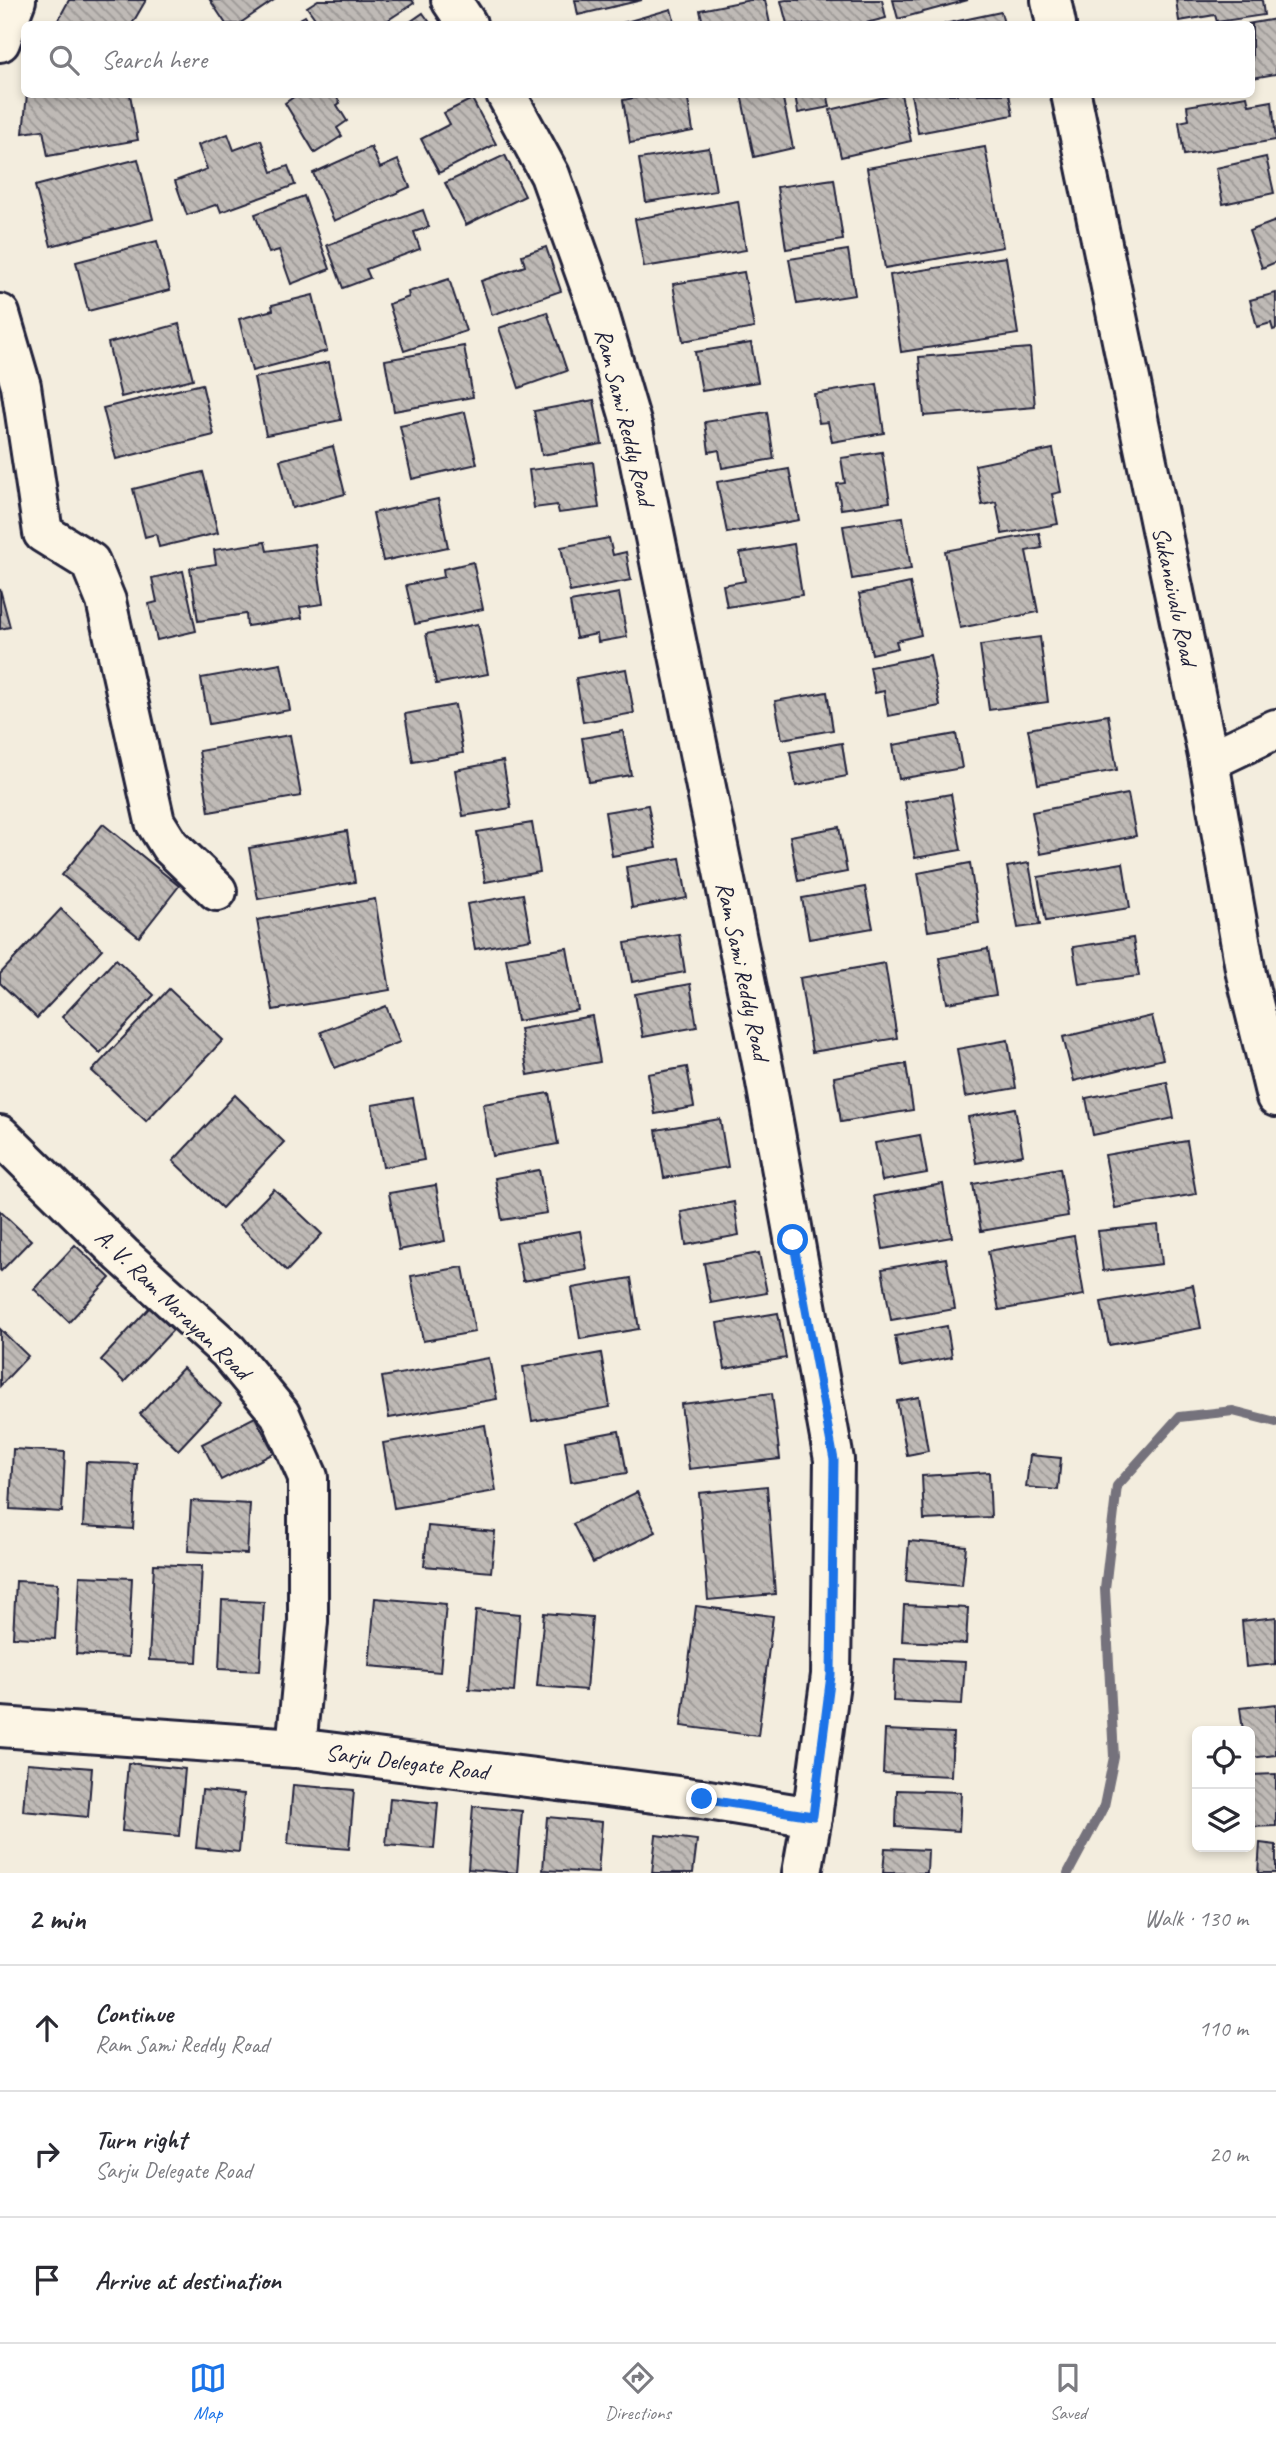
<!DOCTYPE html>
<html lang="en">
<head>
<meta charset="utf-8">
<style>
  :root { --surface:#fff; --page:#f2f2f3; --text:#2b2b33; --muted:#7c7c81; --line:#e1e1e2; --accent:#1a73e8 }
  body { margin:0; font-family:Caveat,sans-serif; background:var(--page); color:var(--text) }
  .controls { position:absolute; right:21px; bottom:21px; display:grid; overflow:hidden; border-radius:10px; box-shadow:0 4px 10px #0003 }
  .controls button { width:63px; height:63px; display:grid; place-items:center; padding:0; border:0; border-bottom:2px solid var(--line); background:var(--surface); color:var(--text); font:35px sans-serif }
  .stop { position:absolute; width:21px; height:21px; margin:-16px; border:5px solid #1a73e8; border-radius:50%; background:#fff }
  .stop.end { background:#1a73e8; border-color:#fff; box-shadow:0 2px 7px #0008 }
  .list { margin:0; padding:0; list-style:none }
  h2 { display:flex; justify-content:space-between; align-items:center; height:91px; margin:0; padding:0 28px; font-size:30px }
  h2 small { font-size:23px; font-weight:400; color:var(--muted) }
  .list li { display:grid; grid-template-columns:46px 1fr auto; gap:21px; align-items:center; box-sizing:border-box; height:126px; padding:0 28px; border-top:2px solid var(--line) }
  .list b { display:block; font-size:26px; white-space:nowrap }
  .list p { margin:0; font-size:23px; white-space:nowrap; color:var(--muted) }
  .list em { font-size:23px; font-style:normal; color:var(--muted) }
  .icon { flex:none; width:38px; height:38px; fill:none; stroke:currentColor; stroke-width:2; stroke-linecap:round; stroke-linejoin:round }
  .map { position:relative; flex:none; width:1276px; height:1873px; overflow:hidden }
  .search { position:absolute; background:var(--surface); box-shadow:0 4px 10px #0003; left:21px; right:21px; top:21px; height:77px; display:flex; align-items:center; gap:18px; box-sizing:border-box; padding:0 24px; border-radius:10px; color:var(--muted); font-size:26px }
  .sheet { height:469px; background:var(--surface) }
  nav { display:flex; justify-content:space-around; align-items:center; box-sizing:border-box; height:98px; border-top:2px solid var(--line); background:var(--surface); font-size:19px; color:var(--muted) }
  nav a { display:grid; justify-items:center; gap:4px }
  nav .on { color:var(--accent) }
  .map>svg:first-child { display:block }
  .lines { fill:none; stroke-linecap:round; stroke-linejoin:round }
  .stream { stroke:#75727b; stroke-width:10 }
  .building { fill:url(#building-back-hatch); stroke:#22223b; stroke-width:2 }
  .minor-casing { stroke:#22223b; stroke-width:44 }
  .major-casing { stroke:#22223b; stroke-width:44 }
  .minor { stroke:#fcf5e5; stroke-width:38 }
  .major { stroke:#fcf5e5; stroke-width:38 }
  .route { stroke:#1a73e8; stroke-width:9 }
  .labels { text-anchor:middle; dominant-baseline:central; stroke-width:5; stroke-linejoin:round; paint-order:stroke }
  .street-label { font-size:24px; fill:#22223b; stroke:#fcf5e5 }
</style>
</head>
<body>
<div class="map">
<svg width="1276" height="1873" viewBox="0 0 1276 1873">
  <defs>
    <pattern id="building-back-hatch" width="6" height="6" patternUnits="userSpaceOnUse" patternTransform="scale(1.75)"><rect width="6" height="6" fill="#bfbab6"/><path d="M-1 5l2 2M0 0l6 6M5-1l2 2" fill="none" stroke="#9b9795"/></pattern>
  </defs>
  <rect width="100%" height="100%" fill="#f3edde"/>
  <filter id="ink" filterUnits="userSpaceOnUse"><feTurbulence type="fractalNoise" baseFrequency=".0143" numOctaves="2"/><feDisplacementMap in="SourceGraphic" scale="14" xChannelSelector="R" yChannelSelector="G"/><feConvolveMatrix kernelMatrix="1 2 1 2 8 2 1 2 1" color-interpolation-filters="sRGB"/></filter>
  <g filter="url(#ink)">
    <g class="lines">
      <polyline class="stream" points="1068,1873 1104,1806 1114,1757 1105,1589 1117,1486 1179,1417 1233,1411 1276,1422"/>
    </g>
    <g class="building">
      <polygon points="69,0 146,0 132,24 56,24"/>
      <polygon points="210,0 274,0 239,24 226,24"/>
      <polygon points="318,0 412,0 414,3 382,24 319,24 307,7"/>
      <polygon points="575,0 642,0 578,15"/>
      <polygon points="750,0 765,0 770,24 703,24 700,10"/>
      <polygon points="786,0 882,0 886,18 862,24 787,24 781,1"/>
      <polygon points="893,0 968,0 898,19"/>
      <polygon points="1176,0 1262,0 1264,15 1217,22 1215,15 1179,21"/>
      <polygon points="671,9 675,24 619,24"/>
      <polygon points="1001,12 1004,24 944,24"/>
      <polygon points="423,13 431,24 407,24"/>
      <polygon points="305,16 310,24 291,24"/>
      <polygon points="1276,19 1276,74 1252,78 1252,24 1247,24"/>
      <polygon points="27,94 87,94 88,99 110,94 130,94 138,140 48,156 43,130 23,133"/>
      <polygon points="298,94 335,94 340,103 337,105 347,121 337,128 342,136 315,153 285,103"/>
      <polygon points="655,94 687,94 693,131 630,143 623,100"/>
      <polygon points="741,94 782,94 793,148 754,157"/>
      <polygon points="795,94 840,94 828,97 830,107 798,113"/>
      <polygon points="897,94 901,94 911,141 841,157 830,110"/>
      <polygon points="911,94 1009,94 1013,115 918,133"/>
      <polygon points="1247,96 1249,105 1272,101 1276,140 1184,155 1179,122 1189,120 1187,106"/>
      <polygon points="472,99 496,144 439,173 421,139 450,124 444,113"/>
      <polygon points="228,134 234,150 261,140 272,172 288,166 295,185 221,212 218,204 187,215 175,181 207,169 198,145"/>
      <polygon points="371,147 380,168 398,160 410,187 334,221 313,173"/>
      <polygon points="985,147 1003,247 885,268 867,168"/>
      <polygon points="709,148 716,191 646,202 639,159"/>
      <polygon points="505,155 525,196 466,225 445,183"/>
      <polygon points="1266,157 1274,193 1223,204 1216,168"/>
      <polygon points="138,159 153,219 51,246 35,186"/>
      <polygon points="834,179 843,240 786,249 777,187"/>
      <polygon points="304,196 330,269 291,284 279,250 269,253 255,214"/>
      <polygon points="738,201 746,250 644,267 635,219"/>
      <polygon points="423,210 429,227 414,232 420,249 366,269 370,278 343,288 327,245"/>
      <polygon points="1276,221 1276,262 1262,268 1249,231"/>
      <polygon points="157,241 170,290 88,311 76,262"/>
      <polygon points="546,247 561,291 492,315 481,281 525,266 522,255"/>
      <polygon points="848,250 855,295 797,304 789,259"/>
      <polygon points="1006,257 1018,334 901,352 890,275"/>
      <polygon points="744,272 754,328 683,341 673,284"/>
      <polygon points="449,279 466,331 404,351 389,304 409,297 408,292"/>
      <polygon points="1276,293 1276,329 1273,330 1271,323 1257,327 1250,300"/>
      <polygon points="313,295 327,351 252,371 239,319 273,310 272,305"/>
      <polygon points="547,312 567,371 519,388 499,328"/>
      <polygon points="179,324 193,379 121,397 108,343"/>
      <polygon points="751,343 758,382 702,391 695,352"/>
      <polygon points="464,346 473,397 394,411 385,360"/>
      <polygon points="1030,348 1035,407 924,416 919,357"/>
      <polygon points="329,362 341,420 266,435 254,378"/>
      <polygon points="202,384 214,435 116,459 103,408"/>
      <polygon points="877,384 884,433 832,442 828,422 819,423 814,394"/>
      <polygon points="594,400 602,444 542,455 534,411"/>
      <polygon points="465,412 477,464 412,479 400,426"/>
      <polygon points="767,412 774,459 722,468 719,450 709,452 705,422"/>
      <polygon points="333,446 345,494 292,508 280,460"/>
      <polygon points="1053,449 1061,492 1052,494 1058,524 1002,534 996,502 982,505 975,465"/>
      <polygon points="882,452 890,502 841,509 837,484 845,483 841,458"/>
      <polygon points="593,462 599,508 559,513 557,505 534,508 529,470"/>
      <polygon points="789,469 799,520 727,533 717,482"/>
      <polygon points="203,472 218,533 159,547 156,534 145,537 133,489"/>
      <polygon points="438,499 448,547 383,561 373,513"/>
      <polygon points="903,517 911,569 852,579 843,526"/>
      <polygon points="1039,533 1042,548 1026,551 1038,612 960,628 945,551"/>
      <polygon points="609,538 613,555 626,552 631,580 570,592 561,547"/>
      <polygon points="265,542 267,551 315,544 323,604 300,607 302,618 247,626 246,614 198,621 190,568 216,564 214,550"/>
      <polygon points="794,544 802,595 727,607 723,585 745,581 740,553"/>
      <polygon points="473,562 483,609 415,624 406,585 444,577 443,569"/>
      <polygon points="183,571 196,631 157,640 149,604 157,602 152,578"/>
      <polygon points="910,583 921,635 896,641 898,648 872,654 859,594"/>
      <polygon points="0,589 10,627 0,629"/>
      <polygon points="619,593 627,637 598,642 597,634 576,638 570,602"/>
      <polygon points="478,624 488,674 436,684 426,634"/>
      <polygon points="1040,637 1048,702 989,710 980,645"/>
      <polygon points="930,655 940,706 888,716 884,691 875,693 870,667"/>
      <polygon points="281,664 290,710 209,724 201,678"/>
      <polygon points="626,669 634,713 583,722 576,678"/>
      <polygon points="827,692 833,730 782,739 775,701"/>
      <polygon points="455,705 463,753 413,762 405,714"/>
      <polygon points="1108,715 1117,770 1038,784 1028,729"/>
      <polygon points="623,731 631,775 589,782 582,738"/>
      <polygon points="956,734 962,768 899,779 893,745"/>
      <polygon points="290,735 301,796 209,812 199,751"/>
      <polygon points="842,743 847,776 796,786 790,752"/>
      <polygon points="503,761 511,808 463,816 455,770"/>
      <polygon points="951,794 961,850 915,858 905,802"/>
      <polygon points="1128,794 1136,836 1040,854 1032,812"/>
      <polygon points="648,805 656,848 612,856 605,812"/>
      <polygon points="532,823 540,872 485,882 477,832"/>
      <polygon points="103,824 179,886 139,937 62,875"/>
      <polygon points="839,827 847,872 798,881 790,836"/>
      <polygon points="347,831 355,882 258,899 249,848"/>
      <polygon points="680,858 687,898 632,908 626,867"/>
      <polygon points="970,863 979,923 928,931 918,873"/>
      <polygon points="1029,863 1040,925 1018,928 1007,867"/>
      <polygon points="1123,863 1130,908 1046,921 1038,877"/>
      <polygon points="865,887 873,928 809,939 802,898"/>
      <polygon points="523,894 531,939 475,949 467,904"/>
      <polygon points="375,899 390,990 273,1010 257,920"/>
      <polygon points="61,909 102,949 37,1018 0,983 0,974"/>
      <polygon points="679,934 685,972 632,982 625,943"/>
      <polygon points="1133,938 1139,976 1079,984 1073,947"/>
      <polygon points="567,948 578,1010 517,1021 506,958"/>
      <polygon points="988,949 996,995 947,1003 939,958"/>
      <polygon points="116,959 154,995 100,1053 62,1017"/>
      <polygon points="885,963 897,1038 812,1052 800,978"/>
      <polygon points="690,984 697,1027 643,1037 635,994"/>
      <polygon points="169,989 223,1040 146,1121 92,1071"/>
      <polygon points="386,1006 400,1042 335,1068 321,1032"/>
      <polygon points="592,1016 600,1062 528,1075 520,1029"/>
      <polygon points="1152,1016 1163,1059 1074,1081 1063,1037"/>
      <polygon points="1008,1040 1016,1088 965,1097 957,1049"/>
      <polygon points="906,1064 913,1110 841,1122 834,1077"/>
      <polygon points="687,1067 694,1107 655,1114 648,1074"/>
      <polygon points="1167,1082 1174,1118 1093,1135 1086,1098"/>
      <polygon points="549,1093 558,1144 492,1156 483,1104"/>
      <polygon points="235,1095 284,1142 222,1208 173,1161"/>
      <polygon points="413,1098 424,1160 383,1167 372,1105"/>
      <polygon points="1015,1108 1023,1155 976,1163 968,1117"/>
      <polygon points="720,1119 728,1167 664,1178 656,1130"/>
      <polygon points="920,1135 927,1173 882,1181 875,1143"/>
      <polygon points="1187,1141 1196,1194 1115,1208 1105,1155"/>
      <polygon points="1060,1168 1068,1216 981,1231 973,1184"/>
      <polygon points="539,1170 547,1213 502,1220 495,1178"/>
      <polygon points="943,1184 952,1237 883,1249 874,1196"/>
      <polygon points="436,1185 445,1241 399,1250 389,1193"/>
      <polygon points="274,1189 322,1234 287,1271 239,1225"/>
      <polygon points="734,1202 739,1235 686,1245 681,1212"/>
      <polygon points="0,1211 31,1240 1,1271 0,1270"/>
      <polygon points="1158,1225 1162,1264 1103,1271 1098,1231"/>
      <polygon points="580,1231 587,1270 523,1281 516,1242"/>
      <polygon points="1074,1236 1084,1295 999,1310 988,1251"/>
      <polygon points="75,1245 110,1278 69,1322 34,1289"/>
      <polygon points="759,1253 767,1293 711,1303 704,1263"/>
      <polygon points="946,1258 955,1309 891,1320 882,1269"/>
      <polygon points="463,1267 475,1332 423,1341 411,1276"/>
      <polygon points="631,1278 639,1329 580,1339 572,1288"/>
      <polygon points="1193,1285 1201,1328 1109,1345 1101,1302"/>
      <polygon points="150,1307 173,1330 124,1382 101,1360"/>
      <polygon points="778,1313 786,1358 725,1369 717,1323"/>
      <polygon points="947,1326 952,1357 900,1367 895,1336"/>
      <polygon points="0,1329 28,1356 0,1386"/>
      <polygon points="601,1353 610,1407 532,1421 523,1367"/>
      <polygon points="489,1358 497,1399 389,1418 382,1377"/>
      <polygon points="183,1368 221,1404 178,1450 140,1414"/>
      <polygon points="772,1393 780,1459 689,1469 681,1404"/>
      <polygon points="919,1397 928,1451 907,1455 897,1401"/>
      <polygon points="255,1417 274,1453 221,1480 202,1444"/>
      <polygon points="485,1425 496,1491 394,1508 383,1443"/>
      <polygon points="619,1431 627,1473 571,1482 565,1441"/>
      <polygon points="13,1449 65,1452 62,1512 10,1509"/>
      <polygon points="1030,1455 1061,1458 1058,1490 1026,1487"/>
      <polygon points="86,1462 137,1464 133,1529 83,1526"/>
      <polygon points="989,1472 991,1517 924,1520 922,1476"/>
      <polygon points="767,1486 775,1594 708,1600 699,1493"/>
      <polygon points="637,1492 656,1532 593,1563 573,1524"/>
      <polygon points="191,1501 250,1504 247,1554 188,1551"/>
      <polygon points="428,1526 495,1532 491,1572 424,1566"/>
      <polygon points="909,1541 966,1546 962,1586 906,1581"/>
      <polygon points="154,1564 202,1566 197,1662 149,1660"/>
      <polygon points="80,1576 132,1578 128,1657 76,1654"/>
      <polygon points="16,1581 58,1583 55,1639 13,1637"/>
      <polygon points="375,1598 446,1604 440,1672 369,1666"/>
      <polygon points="222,1600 264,1602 260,1671 219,1669"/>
      <polygon points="904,1605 968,1608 966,1644 902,1641"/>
      <polygon points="696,1606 773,1616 758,1736 681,1726"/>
      <polygon points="476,1610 520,1614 514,1692 469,1689"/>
      <polygon points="544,1613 592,1617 586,1690 537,1686"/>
      <polygon points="1276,1617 1276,1664 1246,1667 1242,1621"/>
      <polygon points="895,1659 965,1662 962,1704 893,1701"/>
      <polygon points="1276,1704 1276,1755 1250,1758 1250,1731 1243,1731 1240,1708"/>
      <polygon points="885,1730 953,1733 951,1776 883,1773"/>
      <polygon points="27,1763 92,1768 88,1817 23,1811"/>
      <polygon points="128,1763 185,1769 179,1836 122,1831"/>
      <polygon points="1276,1774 1276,1826 1250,1827 1250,1775"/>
      <polygon points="293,1785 354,1790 349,1849 288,1844"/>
      <polygon points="202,1790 244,1794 239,1852 196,1848"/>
      <polygon points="897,1790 961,1792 959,1831 896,1827"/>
      <polygon points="390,1798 438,1803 434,1849 386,1845"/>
      <polygon points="473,1806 522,1811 517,1873 468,1869"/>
      <polygon points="547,1817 602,1822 598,1873 543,1870"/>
      <polygon points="656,1835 697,1840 693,1873 652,1873"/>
      <polygon points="1260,1843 1276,1845 1276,1873 1258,1873"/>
      <polygon points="885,1848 928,1850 927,1873 883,1873"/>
    </g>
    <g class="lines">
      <defs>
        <g id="minor">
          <polyline points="451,0 467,24"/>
          <polyline points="0,42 16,0"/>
          <polyline points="506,94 550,175 596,303 633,429 765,1077 834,1460 831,1675 812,1817 802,1873"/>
          <polyline points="0,314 21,386 43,533 90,562 106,601 155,822 170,846 217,891"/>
          <polyline points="1209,761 1276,729"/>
          <polyline points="0,1135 122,1255 228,1351 280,1414 308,1477 308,1621 296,1748"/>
          <polyline points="0,1727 296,1748 702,1799 812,1817"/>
        </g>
        <g id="major">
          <polyline points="1051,0 1056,24"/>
          <polyline points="1071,94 1209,761 1246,974 1276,1097"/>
        </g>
      </defs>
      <use href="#minor" class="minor-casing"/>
      <use href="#major" class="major-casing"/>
      <use href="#minor" class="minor"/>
      <use href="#major" class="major"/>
    </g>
  </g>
  <g class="lines" filter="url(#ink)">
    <polyline class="route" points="702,1799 813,1816 831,1675 834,1460 793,1240"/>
  </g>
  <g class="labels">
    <g class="street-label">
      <text transform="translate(625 417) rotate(76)">Ram Sami Reddy Road</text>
      <text transform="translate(1175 596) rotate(78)">Sukanaivalu Road</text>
      <text transform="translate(743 971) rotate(78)">Ram Sami Reddy Road</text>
      <text transform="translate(173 1304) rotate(44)">A. V. Ram Narayan Road</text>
      <text transform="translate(407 1762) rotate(7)">Sarju Delegate Road</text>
    </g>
  </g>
</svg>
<div class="controls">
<button><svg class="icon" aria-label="locate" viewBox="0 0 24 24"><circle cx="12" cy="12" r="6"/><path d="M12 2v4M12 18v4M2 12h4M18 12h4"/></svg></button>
<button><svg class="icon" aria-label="layers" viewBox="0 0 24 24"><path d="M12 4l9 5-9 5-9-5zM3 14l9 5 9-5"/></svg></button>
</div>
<div class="stop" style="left:793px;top:1240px"></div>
<div class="stop end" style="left:702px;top:1799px"></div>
<div class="search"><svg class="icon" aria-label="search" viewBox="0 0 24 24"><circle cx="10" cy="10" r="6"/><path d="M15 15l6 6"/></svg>Search here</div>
</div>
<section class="sheet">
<h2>2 min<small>Walk · 130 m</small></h2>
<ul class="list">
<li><svg class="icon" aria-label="ahead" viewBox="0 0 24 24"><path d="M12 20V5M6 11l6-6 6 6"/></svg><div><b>Continue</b><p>Ram Sami Reddy Road</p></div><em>110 m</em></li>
<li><svg class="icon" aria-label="right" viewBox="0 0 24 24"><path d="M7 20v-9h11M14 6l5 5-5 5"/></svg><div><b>Turn right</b><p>Sarju Delegate Road</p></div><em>20 m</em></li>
<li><svg class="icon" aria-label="arrive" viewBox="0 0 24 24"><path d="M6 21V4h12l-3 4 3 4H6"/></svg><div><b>Arrive at destination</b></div></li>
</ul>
</section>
<nav>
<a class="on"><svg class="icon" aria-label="map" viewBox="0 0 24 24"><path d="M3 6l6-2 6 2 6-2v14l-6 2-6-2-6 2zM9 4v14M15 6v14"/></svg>Map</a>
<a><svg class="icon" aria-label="directions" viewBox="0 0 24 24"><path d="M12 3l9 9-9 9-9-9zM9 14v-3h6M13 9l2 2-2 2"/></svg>Directions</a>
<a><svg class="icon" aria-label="saved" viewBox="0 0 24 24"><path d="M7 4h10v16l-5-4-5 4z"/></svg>Saved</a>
</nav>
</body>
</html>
